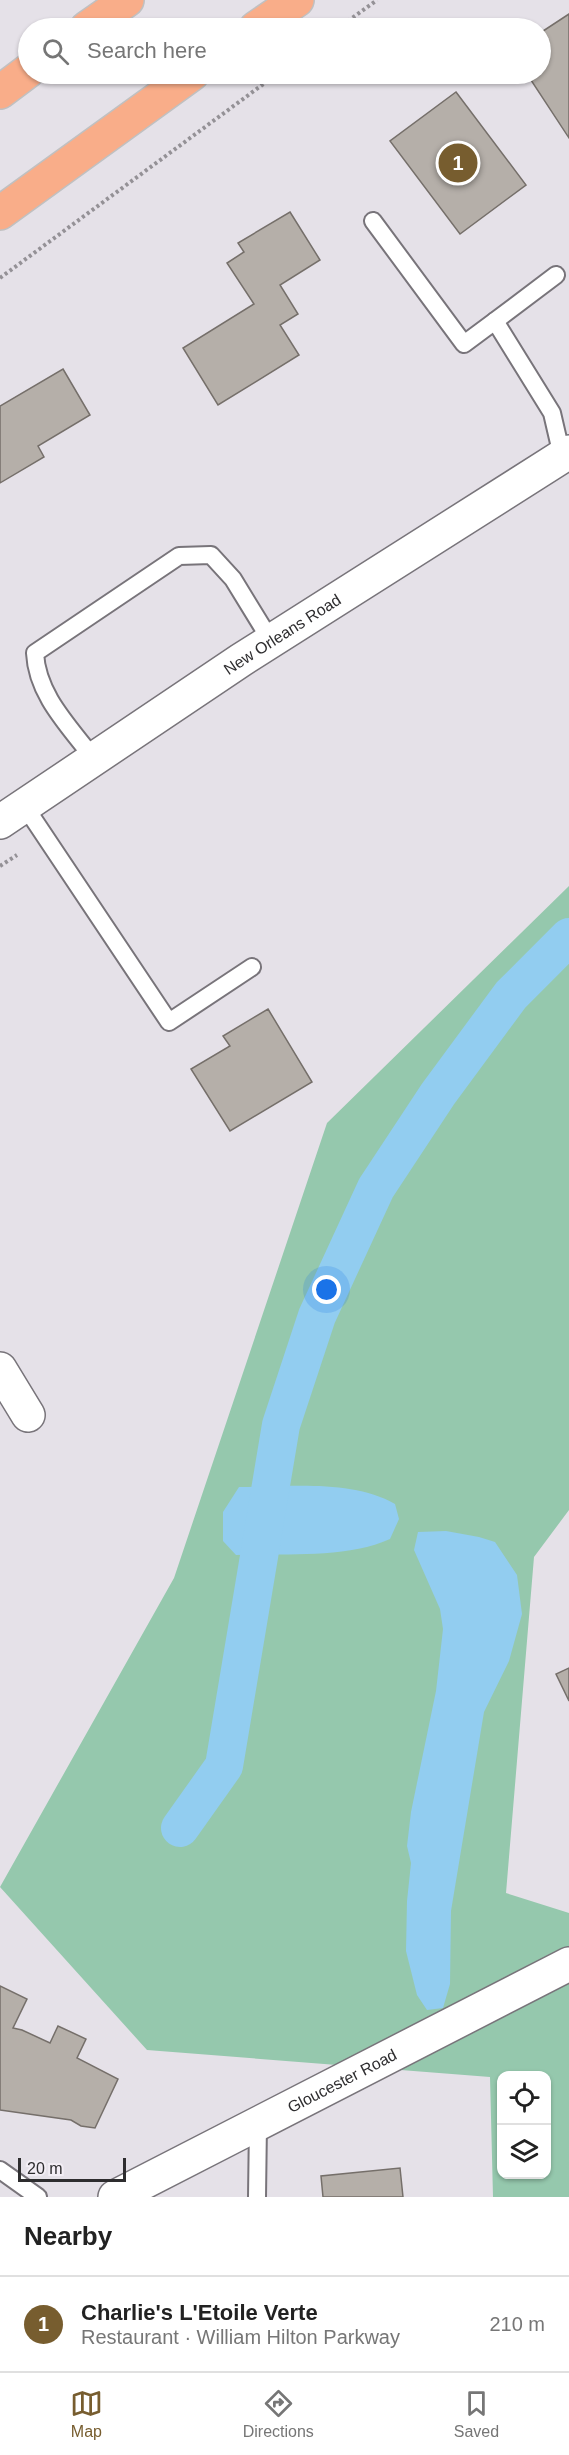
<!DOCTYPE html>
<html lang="en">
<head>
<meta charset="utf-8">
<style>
  :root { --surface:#fff; --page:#f6f6f6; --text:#222; --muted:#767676; --line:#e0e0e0; --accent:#775d2f }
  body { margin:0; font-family:Helvetica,sans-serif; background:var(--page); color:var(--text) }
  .controls { position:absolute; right:18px; bottom:18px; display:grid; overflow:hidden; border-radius:12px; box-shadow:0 2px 4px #0004 }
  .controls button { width:54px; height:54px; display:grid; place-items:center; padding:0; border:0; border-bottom:2px solid var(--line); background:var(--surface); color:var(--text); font:30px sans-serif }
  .scale { position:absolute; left:18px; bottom:15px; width:108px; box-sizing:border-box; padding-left:6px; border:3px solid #2e2d2f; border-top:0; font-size:16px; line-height:21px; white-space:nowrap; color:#2e2d2f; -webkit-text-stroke:4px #f3eef5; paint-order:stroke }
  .you { position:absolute; left:327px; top:1290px; width:21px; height:21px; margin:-15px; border:4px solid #fff; border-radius:50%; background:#1a73e8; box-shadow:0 0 0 9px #1a73e833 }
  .badge { display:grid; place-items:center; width:39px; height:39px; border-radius:50%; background:var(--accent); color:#fff; font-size:20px; font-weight:700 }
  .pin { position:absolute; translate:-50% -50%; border:3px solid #fff; box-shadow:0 2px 6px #0006 }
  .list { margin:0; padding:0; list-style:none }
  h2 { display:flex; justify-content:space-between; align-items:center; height:78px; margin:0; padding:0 24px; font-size:26px }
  h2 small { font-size:20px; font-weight:400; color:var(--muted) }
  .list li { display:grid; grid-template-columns:39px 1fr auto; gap:18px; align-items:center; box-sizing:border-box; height:96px; padding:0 24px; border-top:2px solid var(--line) }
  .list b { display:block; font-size:22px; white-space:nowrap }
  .list p { margin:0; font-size:20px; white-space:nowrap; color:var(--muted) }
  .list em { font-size:20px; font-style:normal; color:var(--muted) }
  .icon { flex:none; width:33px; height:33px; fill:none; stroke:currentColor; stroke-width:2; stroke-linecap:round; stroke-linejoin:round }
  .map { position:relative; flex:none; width:569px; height:2197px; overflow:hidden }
  .search { position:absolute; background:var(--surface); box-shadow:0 2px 4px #0004; left:18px; right:18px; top:18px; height:66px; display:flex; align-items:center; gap:15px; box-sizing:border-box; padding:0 21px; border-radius:33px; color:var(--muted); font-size:22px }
  .sheet { height:174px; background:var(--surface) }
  nav { display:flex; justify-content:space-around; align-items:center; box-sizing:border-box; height:84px; border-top:2px solid var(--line); background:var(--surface); font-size:16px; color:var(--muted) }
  nav a { display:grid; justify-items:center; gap:3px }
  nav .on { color:var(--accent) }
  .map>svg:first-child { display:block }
  .green { fill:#95c8ad; fill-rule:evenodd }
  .water { fill:#92cdf0 }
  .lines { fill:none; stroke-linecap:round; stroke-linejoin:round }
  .canal { stroke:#92cdf0; stroke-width:38 }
  .building { fill:#b5afa9; stroke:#756f6a; stroke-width:1.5 }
  .lane-casing { stroke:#78747a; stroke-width:20 }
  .street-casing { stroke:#78747a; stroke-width:36 }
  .highway-casing { stroke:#c0c0c1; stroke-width:36 }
  .path { stroke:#949196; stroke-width:4; stroke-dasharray:3 3; stroke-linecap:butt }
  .lane { stroke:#fff; stroke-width:16 }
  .street { stroke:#fff; stroke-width:33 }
  .highway { stroke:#f9ad89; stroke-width:33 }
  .labels { text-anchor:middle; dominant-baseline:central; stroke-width:4.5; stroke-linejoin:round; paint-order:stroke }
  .street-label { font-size:16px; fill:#2e2d2f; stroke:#f3eef5 }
</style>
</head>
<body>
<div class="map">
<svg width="569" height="2197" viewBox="0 0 569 2197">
  <rect width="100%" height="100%" fill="#e5e1e8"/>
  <path class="green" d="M569 886V1510L534 1557 506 1893 569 1913V2197H493L490 2077 147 2050 0 1887 174 1578 327 1123ZM502 2076H546V2174H502Z"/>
  <g class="water">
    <path d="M239 1487C288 1487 352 1479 395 1504L399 1519 390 1539C346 1559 284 1553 236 1555L223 1541V1512Z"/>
    <polygon points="446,1531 479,1537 495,1542 517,1575 522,1614 509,1661 484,1712 451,1911 450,1984 443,2008 427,2010 417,1995 406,1951 407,1901 411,1863 407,1846 411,1812 436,1691 443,1629 440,1609 414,1550 418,1532"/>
  </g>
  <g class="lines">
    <polyline class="canal" points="180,1828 224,1766 281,1425 317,1316 376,1188 438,1094 511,995 569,937"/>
  </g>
  <g class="building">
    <polygon points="569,14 569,138 527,74 540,74 540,33"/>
    <polygon points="456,92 526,185 460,234 390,141"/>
    <polygon points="290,212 320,260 280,285 298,314 280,325 299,355 218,405 183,348 254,304 227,263 244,252 238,243"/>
    <polygon points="63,369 90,415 38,446 44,457 0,483 0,406"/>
    <polygon points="268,1009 312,1082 230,1131 191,1069 230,1046 223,1036"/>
    <polygon points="569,1668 569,1701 556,1674"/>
    <polygon points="0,1986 27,1999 13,2028 22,2030 50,2043 58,2026 86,2039 77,2058 118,2079 95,2128 81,2126 71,2120 0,2110"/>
    <polygon points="400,2168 403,2197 323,2197 321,2176"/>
  </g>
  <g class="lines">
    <defs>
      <g id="lane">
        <polyline points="373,221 464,344 495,321 552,413 562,456"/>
        <polyline points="495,321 556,275"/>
        <path d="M94 759C69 726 37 695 35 653L179 556 211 555 233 579 271 641"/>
        <polyline points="24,805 169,1022 252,967"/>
        <polyline points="0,2170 38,2197"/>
        <polyline points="257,2197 258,2123"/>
      </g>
      <g id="street">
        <path id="s1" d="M0 822 241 660 569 452"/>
        <polyline points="0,1369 28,1415"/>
        <path id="s2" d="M115 2197 569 1964"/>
      </g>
      <g id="highway">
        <polyline points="87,28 127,0"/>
        <polyline points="256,28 297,0"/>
        <polyline points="0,92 28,71"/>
        <polyline points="0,213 192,74"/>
      </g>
    </defs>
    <use href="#lane" class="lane-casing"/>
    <use href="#street" class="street-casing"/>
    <use href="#highway" class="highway-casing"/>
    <g class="path">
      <polyline points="338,28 377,0"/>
      <polyline points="0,278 277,74"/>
      <polyline points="0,866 17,855"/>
    </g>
    <use href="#lane" class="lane"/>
    <use href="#street" class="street"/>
    <use href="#highway" class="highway"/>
  </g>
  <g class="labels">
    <g class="street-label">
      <text stroke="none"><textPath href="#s1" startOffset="339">New Orleans Road</textPath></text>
      <text stroke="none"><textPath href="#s2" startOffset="255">Gloucester Road</textPath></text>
    </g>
  </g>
</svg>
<div class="controls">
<button><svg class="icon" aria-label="locate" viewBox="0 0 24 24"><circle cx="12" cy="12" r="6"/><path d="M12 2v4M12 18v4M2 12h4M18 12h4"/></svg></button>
<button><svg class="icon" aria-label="layers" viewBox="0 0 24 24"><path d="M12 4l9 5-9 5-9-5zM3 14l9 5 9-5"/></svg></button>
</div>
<div class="scale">20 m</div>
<div class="you"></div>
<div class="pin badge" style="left:458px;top:163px">1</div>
<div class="search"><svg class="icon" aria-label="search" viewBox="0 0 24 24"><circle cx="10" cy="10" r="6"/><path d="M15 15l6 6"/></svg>Search here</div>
</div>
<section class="sheet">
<h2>Nearby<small></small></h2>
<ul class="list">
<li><span class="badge">1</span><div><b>Charlie's L'Etoile Verte</b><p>Restaurant · William Hilton Parkway</p></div><em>210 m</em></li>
</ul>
</section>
<nav>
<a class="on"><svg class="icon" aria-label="map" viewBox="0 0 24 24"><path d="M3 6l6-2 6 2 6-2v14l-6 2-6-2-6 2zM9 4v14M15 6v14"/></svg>Map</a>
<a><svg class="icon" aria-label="directions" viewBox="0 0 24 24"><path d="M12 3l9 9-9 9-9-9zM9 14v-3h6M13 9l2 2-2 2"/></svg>Directions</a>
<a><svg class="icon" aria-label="saved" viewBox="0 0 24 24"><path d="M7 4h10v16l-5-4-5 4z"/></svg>Saved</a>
</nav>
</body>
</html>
